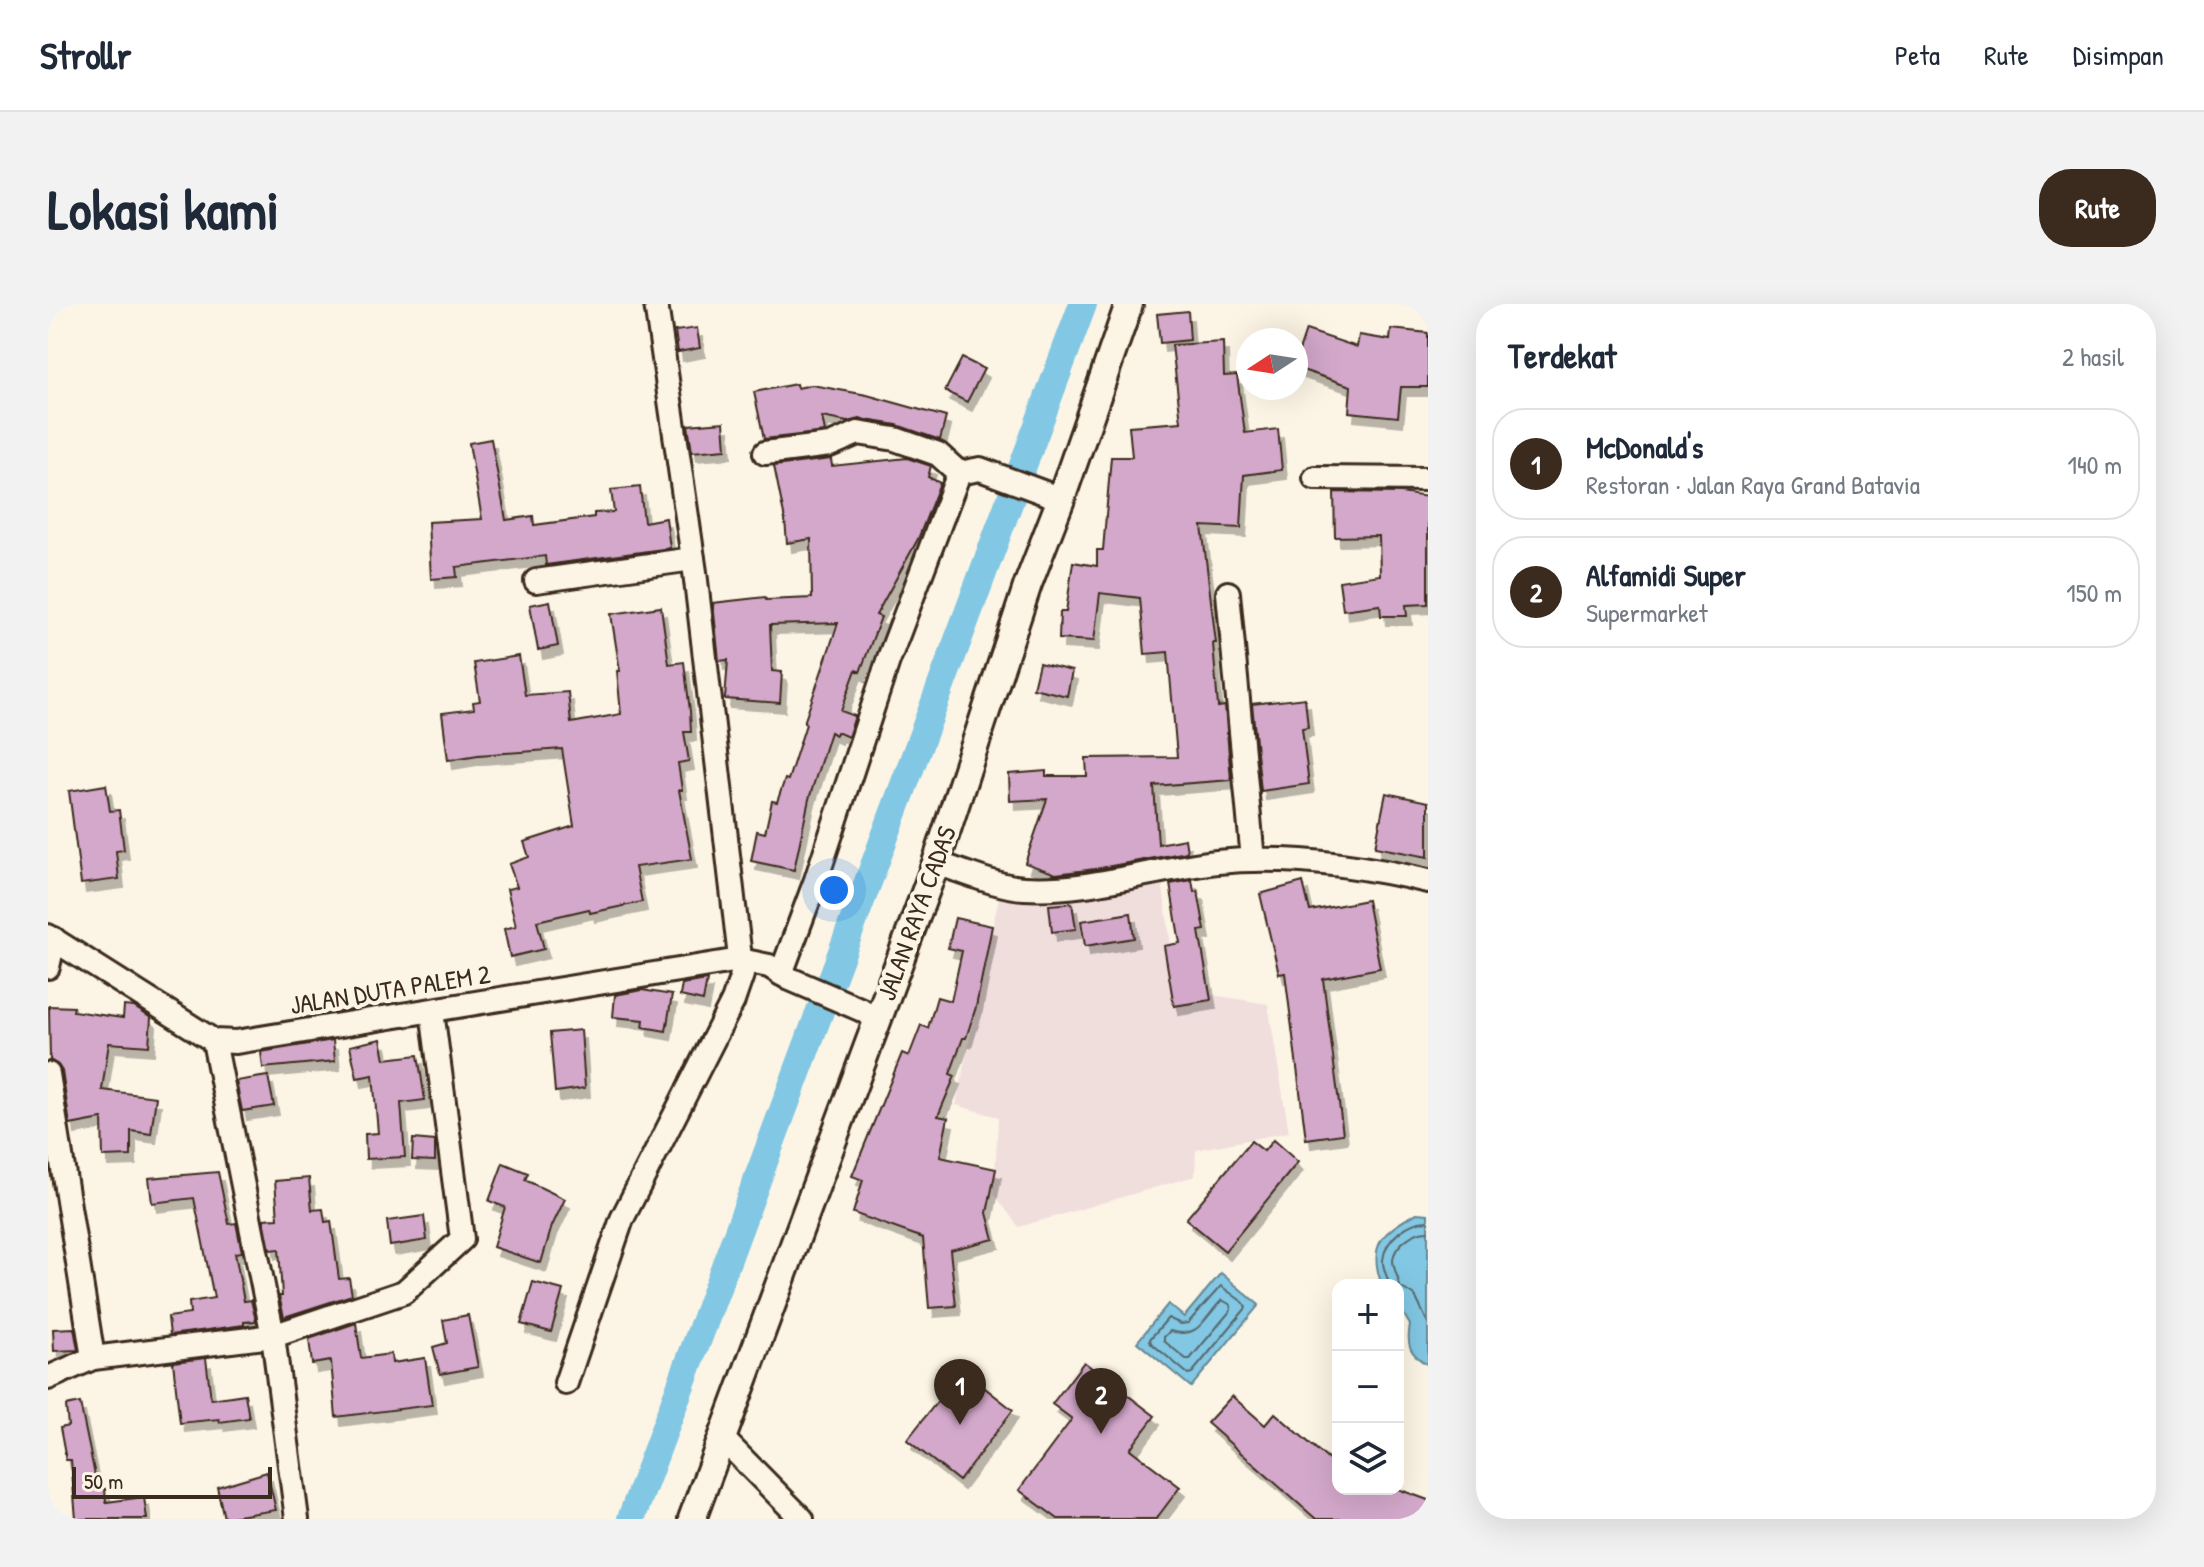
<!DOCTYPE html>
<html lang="id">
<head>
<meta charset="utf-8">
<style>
  :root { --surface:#fff; --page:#f2f2f3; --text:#1f2937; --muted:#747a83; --line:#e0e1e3; --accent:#3b2a1e }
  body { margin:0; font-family:"Patrick Hand",sans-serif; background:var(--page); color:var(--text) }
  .controls { position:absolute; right:24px; bottom:24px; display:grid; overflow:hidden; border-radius:16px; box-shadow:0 8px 32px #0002 }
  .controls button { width:72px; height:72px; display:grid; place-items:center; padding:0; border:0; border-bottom:2px solid var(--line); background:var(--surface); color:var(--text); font:40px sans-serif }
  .compass { position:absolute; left:1188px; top:24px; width:72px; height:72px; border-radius:50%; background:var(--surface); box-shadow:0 8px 32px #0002; rotate:258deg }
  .scale { position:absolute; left:24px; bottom:20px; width:200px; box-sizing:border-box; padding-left:8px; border:4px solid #3b2a1e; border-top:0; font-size:22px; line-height:28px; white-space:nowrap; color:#3b2a1e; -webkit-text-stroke:6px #fcf5e5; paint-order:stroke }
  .you { position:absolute; left:786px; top:586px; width:28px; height:28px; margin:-20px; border:6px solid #fff; border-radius:50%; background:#1a73e8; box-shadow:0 0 0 12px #1a73e833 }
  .badge { display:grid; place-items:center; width:52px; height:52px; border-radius:50%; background:var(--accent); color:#fff; font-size:26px; font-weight:700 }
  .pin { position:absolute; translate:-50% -66px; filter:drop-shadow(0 2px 4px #0008) }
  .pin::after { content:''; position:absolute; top:42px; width:28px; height:24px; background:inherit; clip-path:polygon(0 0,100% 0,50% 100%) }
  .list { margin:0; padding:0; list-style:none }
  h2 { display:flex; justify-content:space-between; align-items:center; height:104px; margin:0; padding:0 32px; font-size:34px }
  h2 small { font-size:26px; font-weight:400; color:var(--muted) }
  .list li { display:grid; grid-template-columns:52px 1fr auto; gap:24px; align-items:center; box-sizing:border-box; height:112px; margin:0 16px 16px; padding:0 16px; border:2px solid var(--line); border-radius:32px }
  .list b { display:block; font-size:30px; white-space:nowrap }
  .list p { margin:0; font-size:26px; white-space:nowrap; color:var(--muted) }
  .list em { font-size:26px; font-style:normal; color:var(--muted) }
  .icon { flex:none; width:44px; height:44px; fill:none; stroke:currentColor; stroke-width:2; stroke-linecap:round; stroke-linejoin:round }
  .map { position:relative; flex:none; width:1380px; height:1215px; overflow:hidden; border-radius:32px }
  header { display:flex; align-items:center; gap:48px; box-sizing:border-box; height:112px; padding:0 40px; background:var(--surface); border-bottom:2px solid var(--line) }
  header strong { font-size:38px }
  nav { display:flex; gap:44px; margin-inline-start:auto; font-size:28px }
  .intro { display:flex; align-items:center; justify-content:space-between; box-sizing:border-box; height:192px; padding:0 48px }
  h1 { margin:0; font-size:56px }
  .button { padding:20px 36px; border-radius:32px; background:var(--accent); color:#fff; font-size:28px; font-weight:700 }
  main { display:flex; gap:48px; padding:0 48px }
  aside { flex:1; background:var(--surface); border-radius:32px; box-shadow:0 8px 32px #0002 }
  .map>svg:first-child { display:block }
  .built { fill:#f0dedd }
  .water { fill:#82c7e3; stroke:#668894; stroke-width:2 }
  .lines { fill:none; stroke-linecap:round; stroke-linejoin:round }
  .shore { stroke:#57696d; stroke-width:2 }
  .canal { stroke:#82c7e3; stroke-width:28 }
  .building { fill:#d4a8cb; stroke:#3b2a1e; stroke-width:2; filter:url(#shadow) }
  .minor-casing { stroke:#3b2a1e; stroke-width:28 }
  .tertiary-casing { stroke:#3b2a1e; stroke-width:32 }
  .minor { stroke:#fcf5e5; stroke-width:22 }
  .tertiary { stroke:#fcf5e5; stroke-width:26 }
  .labels { text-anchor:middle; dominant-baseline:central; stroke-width:8; stroke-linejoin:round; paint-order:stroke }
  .street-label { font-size:26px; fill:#3b2a1e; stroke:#fcf5e5 }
</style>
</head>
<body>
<header>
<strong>Strollr</strong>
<nav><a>Peta</a><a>Rute</a><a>Disimpan</a></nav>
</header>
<div class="intro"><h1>Lokasi kami</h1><a class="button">Rute</a></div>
<main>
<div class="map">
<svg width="1380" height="1215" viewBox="0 0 1380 1215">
  <defs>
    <filter id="shadow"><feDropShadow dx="5" dy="9" stdDeviation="0" flood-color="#0004"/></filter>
  </defs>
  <rect width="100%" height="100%" fill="#fcf5e5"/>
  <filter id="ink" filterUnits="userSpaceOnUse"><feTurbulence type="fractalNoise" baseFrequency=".0125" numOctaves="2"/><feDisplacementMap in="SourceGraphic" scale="16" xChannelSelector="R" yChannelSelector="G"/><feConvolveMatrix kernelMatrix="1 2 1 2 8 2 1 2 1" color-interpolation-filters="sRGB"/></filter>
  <g filter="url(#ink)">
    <polygon class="built" points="1114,577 1129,685 1220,700 1241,828 1148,846 1147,872 971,923 946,890 950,813 908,801 952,588"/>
    <g class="water">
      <path d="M1369 909 1380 910V1061C1362 1050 1358 1042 1362 1021L1350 1000V981H1334C1319 941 1334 928 1369 909Z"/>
      <polygon points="1173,969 1211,1001 1143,1083 1089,1038 1120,1000 1136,1013"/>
    </g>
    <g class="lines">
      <g class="shore">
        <path d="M1380 927C1366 927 1346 941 1345 956 1345 965 1351 974 1352 983L1367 992 1380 1019"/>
        <path d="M1341 981C1340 973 1334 964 1335 956 1337 935 1360 917 1380 917"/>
        <polygon points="1173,982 1196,999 1198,1004 1144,1069 1140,1070 1103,1039 1102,1035 1120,1014 1133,1020 1140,1019"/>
        <path d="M1174 996 1183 1001V1006L1142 1055H1138L1116 1037V1033L1122 1027C1151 1036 1156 1014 1174 996Z"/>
      </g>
      <polyline class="canal" points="583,1215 1035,0"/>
    </g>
    <g class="building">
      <polygon points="1140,7 1142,36 1112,39 1109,10"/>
      <polygon points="649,24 652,44 630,48 627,27"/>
      <polygon points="1343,25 1380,29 1380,83 1353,83 1350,113 1301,108 1303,82 1248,64 1248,56 1258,26 1309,43 1311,31 1342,36"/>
      <polygon points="1175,38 1176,72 1189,71 1197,129 1230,125 1234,166 1196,171 1193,224 1154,222 1168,339 1165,339 1170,403 1177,402 1183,476 1106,482 1110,540 1137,535 1139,548 1047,565 1008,570 977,559 999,495 962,497 961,470 998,467 998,472 1039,472 1038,454 1129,453 1120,348 1097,350 1092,294 1052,289 1046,337 1011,335 1012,308 1018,308 1025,258 1049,262 1049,246 1055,246 1063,153 1084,153 1081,122 1133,118 1124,41"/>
      <polygon points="914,54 936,65 919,98 897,87"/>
      <polygon points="748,80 749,84 764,81 819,91 898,113 892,136 849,121 812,115 799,118 774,113 777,128 716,135 706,88"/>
      <polygon points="676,118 678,145 644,148 640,121"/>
      <polygon points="443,135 458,216 485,212 486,221 546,213 546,209 566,208 563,186 592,183 596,218 618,214 622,244 498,261 497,252 408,263 409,273 383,275 380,218 434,215 421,139"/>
      <polygon points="859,154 883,162 880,173 892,179 870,235 828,311 833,313 812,368 808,366 793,407 807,412 800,433 789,428 788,431 782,428 761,495 746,566 703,557 709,527 717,529 724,497 729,498 737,475 740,476 758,420 756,419 790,319 722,321 724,367 734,368 732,399 677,395 680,356 671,357 665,299 717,293 718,296 764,294 763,235 739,239 737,216 726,162 783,155 784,162"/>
      <polygon points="1286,188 1353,189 1380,193 1380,300 1358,301 1359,312 1333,312 1332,301 1295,306 1291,277 1332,271 1331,232 1287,233"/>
      <polygon points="502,297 510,342 490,346 482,301"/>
      <polygon points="613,303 621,360 636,358 642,407 643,428 636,428 641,457 630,459 634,486 631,486 644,555 587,563 594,598 542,609 541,605 489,617 496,645 462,653 456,625 468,622 459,585 469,583 461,560 481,553 476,538 526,522 514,445 430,451 400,456 394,409 426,405 425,398 432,397 426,359 471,352 477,391 520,388 523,419 573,410 569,367 572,367 563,310"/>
      <polygon points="991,359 1024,367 1019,392 985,384"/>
      <polygon points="1257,394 1260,423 1254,424 1261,480 1213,487 1204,400"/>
      <polygon points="58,481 62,507 71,506 76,546 68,547 71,575 33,580 21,487"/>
      <polygon points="1338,489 1380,498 1380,553 1327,543"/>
      <polygon points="1144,576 1146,588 1150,587 1157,626 1151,627 1163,696 1126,702 1116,642 1132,639 1122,580"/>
      <polygon points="1255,578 1262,607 1319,596 1332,664 1275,675 1295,830 1258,835 1237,669 1231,670 1212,590"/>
      <polygon points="1024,599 1028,625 1004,628 1001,601"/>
      <polygon points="1083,609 1086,634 1037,642 1033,617"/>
      <polygon points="907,614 944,622 928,703 918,734 915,734 902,770 907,772 890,812 900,814 892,853 948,865 939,909 946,935 902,946 908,1002 881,1004 875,934 805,909 815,876 804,872 854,749 861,752 873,721 880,724 889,693 903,697 914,647 900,644"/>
      <polygon points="659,676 655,697 632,692 634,680"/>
      <polygon points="594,686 624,691 618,727 595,723 596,716 565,713 567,691"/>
      <polygon points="1,702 26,703 25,707 75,714 76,702 86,703 103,714 101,742 61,739 57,765 54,786 108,793 103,830 83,827 83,852 55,853 54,815 22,821 14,767 10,761 2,756"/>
      <polygon points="533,726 537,784 507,788 502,729"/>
      <polygon points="333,735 337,755 370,751 377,796 353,799 357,853 318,855 317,830 330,829 325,771 309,774 302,742"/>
      <polygon points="285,736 287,757 215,764 213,748"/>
      <polygon points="220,772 226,802 194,807 188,777"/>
      <polygon points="365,835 387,837 387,857 364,856"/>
      <polygon points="1225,836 1250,858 1177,947 1138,915 1203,837 1216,847"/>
      <polygon points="455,859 480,869 477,876 517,895 504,922 493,959 445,943 457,903 441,897"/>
      <polygon points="170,868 181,920 188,919 194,948 187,949 196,997 203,996 208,1017 196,1018 196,1021 122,1031 120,1013 142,1010 141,998 166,994 146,894 104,899 101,874"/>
      <polygon points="261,874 264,906 275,905 277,918 283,917 291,975 301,974 304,991 236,1013 231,992 234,992 231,945 222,946 216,915 230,914 227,877"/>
      <polygon points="376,912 379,936 342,942 339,917"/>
      <polygon points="485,978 515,986 503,1028 473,1020"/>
      <polygon points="420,1011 430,1063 392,1070 385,1043 399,1039 395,1016"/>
      <polygon points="308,1019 313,1054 343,1050 344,1059 377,1054 384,1101 288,1113 283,1057 264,1060 261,1035"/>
      <polygon points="26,1024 30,1046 6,1047 5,1025"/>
      <polygon points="158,1054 163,1095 197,1090 201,1114 172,1118 171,1115 132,1119 125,1058"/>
      <polygon points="1036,1058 1107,1112 1082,1145 1132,1183 1108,1215 1010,1215 971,1186 1024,1115 1004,1100"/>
      <polygon points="914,1066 965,1106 911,1177 859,1136"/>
      <polygon points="1184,1092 1217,1121 1227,1109 1290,1164 1290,1185 1350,1185 1380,1196 1380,1215 1268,1215 1159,1119"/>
      <polygon points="32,1099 50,1186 57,1185 58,1198 96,1193 99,1215 28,1215 23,1156 18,1156 12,1124 20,1122 18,1102"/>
      <polygon points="219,1168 228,1206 176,1214 169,1183"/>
    </g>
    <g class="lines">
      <defs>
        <g id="minor">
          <polyline points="717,149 782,141 810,129 847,135 890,150 911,169 932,165 1013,195"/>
          <polyline points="1267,174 1380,175"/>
          <polyline points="488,277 645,255"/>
          <polyline points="1180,289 1205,556"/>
          <path d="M888 559C914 567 950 583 976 584 1041 588 1104 565 1169 558 1238 551 1312 561 1380 577"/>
          <polyline points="0,632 166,737 188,738 692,656 721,662 742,675 814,706 830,715"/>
          <polyline points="0,663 6,635"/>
          <polyline points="733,670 768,576 840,357 911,169"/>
          <polyline points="166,737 225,1032 249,1215"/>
          <polyline points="0,770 45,1054"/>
          <polyline points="0,1074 45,1054 225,1032 356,988 414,935 384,707"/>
          <polyline points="518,1079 574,915 685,697 694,671 647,268 608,0"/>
          <polyline points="674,1134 754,1215"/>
        </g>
        <polyline id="tertiary" points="644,1215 888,559 980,280 1013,195 1081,0"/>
      </defs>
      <use href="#minor" class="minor-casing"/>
      <use href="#tertiary" class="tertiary-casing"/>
      <use href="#minor" class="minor"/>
      <use href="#tertiary" class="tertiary"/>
    </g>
  </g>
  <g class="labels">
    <g class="street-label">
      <text transform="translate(868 609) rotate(-70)">JALAN RAYA CADAS</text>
      <text transform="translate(342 685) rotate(-9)">JALAN DUTA PALEM 2</text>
    </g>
  </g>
</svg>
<div class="controls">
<button>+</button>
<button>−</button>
<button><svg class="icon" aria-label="layers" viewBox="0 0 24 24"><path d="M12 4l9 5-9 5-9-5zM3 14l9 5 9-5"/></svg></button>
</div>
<svg class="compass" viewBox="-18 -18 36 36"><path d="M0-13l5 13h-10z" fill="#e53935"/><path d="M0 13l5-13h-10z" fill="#747a83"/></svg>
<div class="scale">50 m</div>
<div class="you"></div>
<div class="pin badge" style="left:912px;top:1121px">1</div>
<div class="pin badge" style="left:1053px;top:1130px">2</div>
</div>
<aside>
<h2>Terdekat<small>2 hasil</small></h2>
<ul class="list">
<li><span class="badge">1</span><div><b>McDonald's</b><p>Restoran · Jalan Raya Grand Batavia</p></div><em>140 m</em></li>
<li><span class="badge">2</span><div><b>Alfamidi Super</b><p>Supermarket</p></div><em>150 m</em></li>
</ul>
</aside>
</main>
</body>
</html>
